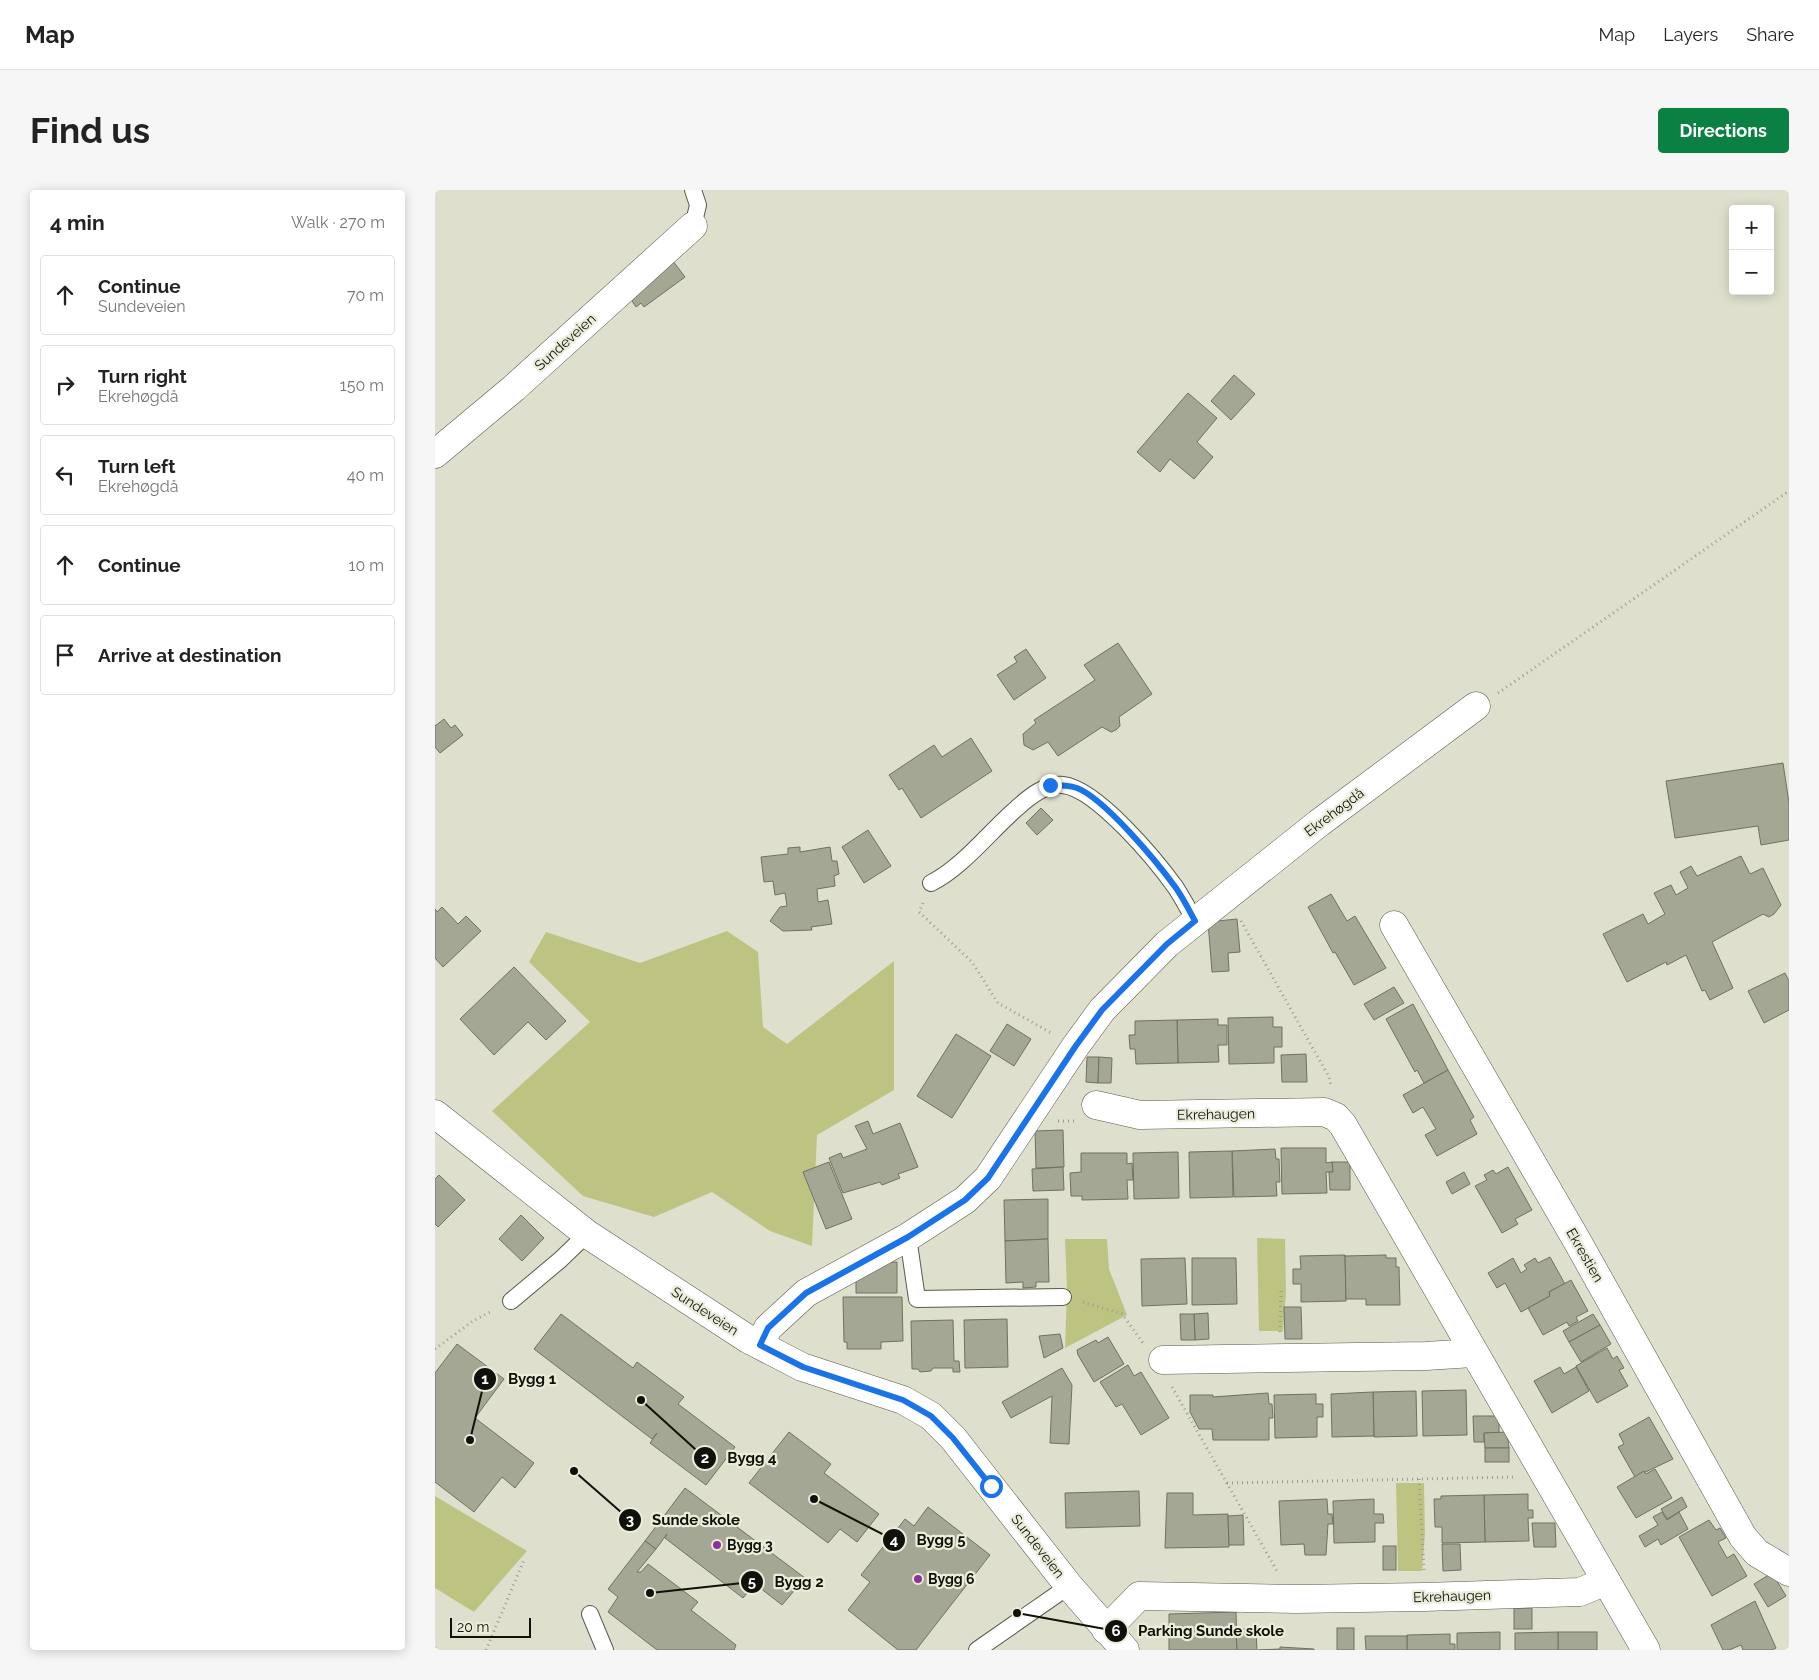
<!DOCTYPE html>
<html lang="en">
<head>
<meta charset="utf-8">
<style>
  :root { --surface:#fff; --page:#f6f6f6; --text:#222; --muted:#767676; --line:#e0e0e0; --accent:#0b8043 }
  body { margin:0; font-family:Raleway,sans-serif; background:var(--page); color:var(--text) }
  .controls { position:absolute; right:15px; top:15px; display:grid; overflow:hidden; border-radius:5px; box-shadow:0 2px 12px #0003 }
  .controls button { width:45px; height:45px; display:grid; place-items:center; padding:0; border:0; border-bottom:1px solid var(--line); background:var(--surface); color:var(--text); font:25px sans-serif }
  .scale { position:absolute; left:15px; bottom:12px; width:81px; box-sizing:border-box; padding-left:5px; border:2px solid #10110a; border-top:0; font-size:14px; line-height:18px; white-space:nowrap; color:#10110a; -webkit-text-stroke:4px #ebedda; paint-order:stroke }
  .stop { position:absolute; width:15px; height:15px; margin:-11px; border:4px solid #1a73e8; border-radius:50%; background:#fff }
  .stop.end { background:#1a73e8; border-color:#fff; box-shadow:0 1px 5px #0008 }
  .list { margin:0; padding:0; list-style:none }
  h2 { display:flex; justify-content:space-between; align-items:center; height:65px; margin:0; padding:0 20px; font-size:21px }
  h2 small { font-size:16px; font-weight:400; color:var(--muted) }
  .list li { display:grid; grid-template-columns:32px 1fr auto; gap:15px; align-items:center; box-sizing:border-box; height:80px; margin:0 10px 10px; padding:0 10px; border:1px solid var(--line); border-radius:5px }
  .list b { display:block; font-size:19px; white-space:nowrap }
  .list p { margin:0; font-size:16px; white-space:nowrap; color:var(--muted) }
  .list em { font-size:16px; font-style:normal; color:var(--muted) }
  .icon { flex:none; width:28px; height:28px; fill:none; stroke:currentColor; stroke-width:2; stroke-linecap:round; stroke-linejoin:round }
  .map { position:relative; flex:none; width:1354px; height:1460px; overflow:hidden; border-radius:5px }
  header { display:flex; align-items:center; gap:30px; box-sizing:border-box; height:70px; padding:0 25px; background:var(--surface); border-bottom:1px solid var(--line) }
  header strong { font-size:24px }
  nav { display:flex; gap:28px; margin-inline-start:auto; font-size:18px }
  .intro { display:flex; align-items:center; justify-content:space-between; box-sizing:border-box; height:120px; padding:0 30px }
  h1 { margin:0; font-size:35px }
  .button { padding:12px 22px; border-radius:5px; background:var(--accent); color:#fff; font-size:18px; font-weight:700 }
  main { display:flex; gap:30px; padding:0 30px }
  aside { flex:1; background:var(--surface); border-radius:5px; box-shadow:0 2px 12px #0003 }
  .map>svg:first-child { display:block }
  .green { fill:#bdc482 }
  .building { fill:#a4a794; stroke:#707261 }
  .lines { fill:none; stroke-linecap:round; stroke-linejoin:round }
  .service-casing { stroke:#585a4a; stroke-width:18 }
  .minor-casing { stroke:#585a4a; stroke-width:29 }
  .path { stroke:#9b9d8e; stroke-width:3; stroke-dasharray:1 4; stroke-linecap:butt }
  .service { stroke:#fff; stroke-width:16 }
  .minor { stroke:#fff; stroke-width:28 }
  .route { stroke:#1a73e8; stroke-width:6 }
  .poi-dot { fill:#8f319b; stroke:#ebedda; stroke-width:2 }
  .labels { text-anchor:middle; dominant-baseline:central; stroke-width:4.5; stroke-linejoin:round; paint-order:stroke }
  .street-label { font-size:14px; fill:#10110a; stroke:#ebedda }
  .poi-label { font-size:14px; font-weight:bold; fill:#10110a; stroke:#ebedda; text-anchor:start }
  .leader { fill:none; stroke:#10110a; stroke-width:2 }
  .callout-dot { fill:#10110a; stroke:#ebedda; stroke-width:2 }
  .mark-label { font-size:15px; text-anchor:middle; font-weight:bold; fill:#fff }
  .callout-label { font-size:15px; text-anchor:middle; font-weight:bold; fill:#10110a; stroke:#ebedda; stroke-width:4.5; stroke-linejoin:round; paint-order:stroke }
</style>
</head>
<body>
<header>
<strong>Map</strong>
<nav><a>Map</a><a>Layers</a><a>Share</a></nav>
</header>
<div class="intro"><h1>Find us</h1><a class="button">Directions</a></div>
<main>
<aside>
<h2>4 min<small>Walk · 270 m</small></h2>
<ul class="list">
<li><svg class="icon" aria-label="ahead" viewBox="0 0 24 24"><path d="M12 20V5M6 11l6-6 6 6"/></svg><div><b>Continue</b><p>Sundeveien</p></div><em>70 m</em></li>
<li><svg class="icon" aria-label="right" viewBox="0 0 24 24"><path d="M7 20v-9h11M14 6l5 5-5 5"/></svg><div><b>Turn right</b><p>Ekrehøgdå</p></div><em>150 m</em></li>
<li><svg class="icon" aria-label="left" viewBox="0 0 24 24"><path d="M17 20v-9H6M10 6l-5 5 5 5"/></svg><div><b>Turn left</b><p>Ekrehøgdå</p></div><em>40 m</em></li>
<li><svg class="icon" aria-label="ahead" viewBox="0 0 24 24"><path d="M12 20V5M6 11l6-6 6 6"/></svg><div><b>Continue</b></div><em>10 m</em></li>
<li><svg class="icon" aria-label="arrive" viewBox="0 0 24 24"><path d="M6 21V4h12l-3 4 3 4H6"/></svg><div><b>Arrive at destination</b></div></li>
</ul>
</aside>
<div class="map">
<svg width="1354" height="1460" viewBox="0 0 1354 1460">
  <rect width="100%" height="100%" fill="#dee0cd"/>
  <g class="green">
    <polygon points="292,741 323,762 328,837 352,854 459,771 459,900 382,945 377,1056 335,1041 277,1002 219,1027 148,1006 57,921 155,832 94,772 111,742 205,773"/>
    <polygon points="822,1048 850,1049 851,1103 848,1141 824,1141"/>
    <polygon points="630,1049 672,1049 674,1079 692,1125 630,1158 632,1099"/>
    <polygon points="961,1293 989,1293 990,1343 987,1381 963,1381"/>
    <polygon points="0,1306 92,1361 39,1422 0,1398"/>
  </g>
  <g class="building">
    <polygon points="238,71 250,87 209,117 206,113 201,117 195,108"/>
    <polygon points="799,185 820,204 796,230 776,211"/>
    <polygon points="753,203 782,228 762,252 778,267 759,289 735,269 725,282 702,262"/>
    <polygon points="683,453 717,504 684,527 685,536 681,540 676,542 667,537 623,566 613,552 598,560 589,555 588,544 601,533 599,530 660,490 649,475"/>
    <polygon points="591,459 611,488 579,510 562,485 582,472 579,467"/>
    <polygon points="9,529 16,538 20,535 28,545 5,563 0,557 0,536"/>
    <polygon points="536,548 557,581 486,628 467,598 464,600 454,585 499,555 507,567"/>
    <polygon points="1348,573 1354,613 1354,650 1326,655 1323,636 1240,648 1231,591"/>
    <polygon points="606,618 618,630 602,645 591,633"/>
    <polygon points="433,640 456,676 429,693 407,657"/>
    <polygon points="365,657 365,662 395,657 397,671 402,671 404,684 399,686 400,696 382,699 383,712 393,710 397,734 376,737 377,740 348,741 335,731 345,717 352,716 350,703 340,705 338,691 329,692 326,667 353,664 353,658"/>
    <polygon points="1306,666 1315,684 1328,678 1346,715 1339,724 1334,727 1328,724 1277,752 1298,798 1275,810 1270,800 1267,801 1251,765 1232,775 1231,772 1192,792 1168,744 1208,724 1213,734 1230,724 1219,703 1236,695 1241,705 1253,698 1245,682 1256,676 1262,686"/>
    <polygon points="896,704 912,731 920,726 951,778 919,795 900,762 898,763 873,717"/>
    <polygon points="7,717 23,734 31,726 46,741 8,777 0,768 0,719 2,722"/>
    <polygon points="802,729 805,762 793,763 794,781 777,782 773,732"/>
    <polygon points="79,777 131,831 111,850 93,832 59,865 25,829"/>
    <polygon points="1350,783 1354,791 1354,820 1329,833 1313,801"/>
    <polygon points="959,797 969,813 939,830 929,814"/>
    <polygon points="978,814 1013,880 989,893 982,880 980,882 951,829"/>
    <polygon points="838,827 838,837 847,837 847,857 839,857 839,873 794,874 793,828"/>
    <polygon points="783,829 783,835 792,835 792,855 783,855 784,872 743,873 742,830"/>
    <polygon points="742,830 743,873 701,874 700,859 695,859 694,845 700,845 700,831"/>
    <polygon points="572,834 596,849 579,876 555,861"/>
    <polygon points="521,844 556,866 517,928 482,906"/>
    <polygon points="871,864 872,892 847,892 846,865"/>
    <polygon points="652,867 664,867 663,893 651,892"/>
    <polygon points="664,867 677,868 676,893 663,893"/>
    <polygon points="1013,880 1039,927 1035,930 1042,944 1002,966 990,945 1001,939 988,917 978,923 968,905"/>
    <polygon points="433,931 438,944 465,933 483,977 463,984 465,988 447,995 445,992 408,1003 394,968 406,963 408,968 432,959 420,936"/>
    <polygon points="628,940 629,977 601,978 600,941"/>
    <polygon points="846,958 891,958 891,973 897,972 898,982 891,982 892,1003 847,1004"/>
    <polygon points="840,959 841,969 844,969 845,992 841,992 842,1006 799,1007 797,961"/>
    <polygon points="797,961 798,1007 755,1008 754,962"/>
    <polygon points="743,962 744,1008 699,1009 698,963"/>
    <polygon points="646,963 692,963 692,974 697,973 698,990 692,990 693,1009 647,1010 647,1006 636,1006 635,983 646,982"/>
    <polygon points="394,972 417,1029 391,1039 368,982"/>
    <polygon points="897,972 915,972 915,1000 895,1000 894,982 898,982"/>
    <polygon points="628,977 629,1000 598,1001 597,979"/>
    <polygon points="1073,977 1097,1020 1080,1029 1083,1034 1067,1043 1040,996 1052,990 1049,985 1058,980 1061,984"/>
    <polygon points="1029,982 1035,994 1017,1004 1011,992"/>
    <polygon points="4,985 30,1010 3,1037 0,1034 0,989"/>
    <polygon points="613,1009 613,1049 570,1051 569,1010"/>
    <polygon points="86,1025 109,1048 87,1071 64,1049"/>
    <polygon points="613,1049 614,1092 601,1092 601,1097 588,1098 588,1092 571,1093 570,1051"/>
    <polygon points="910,1065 911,1111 866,1112 866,1094 858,1094 858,1079 866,1079 865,1066"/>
    <polygon points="951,1065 951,1068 961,1068 961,1077 964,1077 965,1115 931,1115 931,1109 911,1109 910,1066"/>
    <polygon points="1115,1067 1130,1094 1114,1102 1115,1106 1086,1122 1070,1093 1062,1098 1053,1083 1078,1068 1086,1083 1092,1079 1089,1075 1100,1068 1103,1073"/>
    <polygon points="750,1068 752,1114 707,1116 706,1069"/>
    <polygon points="757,1068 801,1068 802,1114 757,1115"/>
    <polygon points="462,1072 462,1103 421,1103 421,1084 444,1073"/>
    <polygon points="1136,1090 1153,1121 1141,1127 1143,1131 1134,1136 1132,1132 1108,1145 1093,1118 1115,1106 1114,1102"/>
    <polygon points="408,1107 467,1107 468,1151 446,1152 446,1159 412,1159 412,1152 409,1152"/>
    <polygon points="849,1117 866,1117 867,1149 850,1149"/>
    <polygon points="773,1123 774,1149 760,1150 759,1124"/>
    <polygon points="126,1124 198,1178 202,1172 249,1207 243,1214 300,1257 271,1295 215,1253 222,1243 217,1249 99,1159"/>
    <polygon points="745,1124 759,1124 760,1150 746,1150"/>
    <polygon points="1158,1124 1165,1135 1134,1152 1128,1141"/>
    <polygon points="572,1129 573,1177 530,1178 529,1130"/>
    <polygon points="518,1130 519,1171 524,1171 525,1182 518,1182 518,1178 498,1178 496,1181 485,1182 483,1179 477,1179 476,1131"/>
    <polygon points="1165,1135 1176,1154 1146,1172 1134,1152"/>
    <polygon points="625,1144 628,1158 609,1168 604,1146"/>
    <polygon points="673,1147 689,1174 659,1192 643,1165 642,1160 661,1150 663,1153"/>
    <polygon points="22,1154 69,1189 40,1228 99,1273 80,1298 67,1287 39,1322 0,1292 0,1183"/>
    <polygon points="1172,1158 1178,1169 1182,1166 1189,1178 1184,1180 1193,1196 1162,1213 1141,1176"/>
    <polygon points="693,1175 699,1186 706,1182 734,1228 706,1245 687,1214 681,1217 665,1192"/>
    <polygon points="1125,1177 1129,1184 1141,1177 1154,1201 1117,1223 1099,1191"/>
    <polygon points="627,1178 637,1195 634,1254 615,1253 617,1206 576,1228 567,1212"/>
    <polygon points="1031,1200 1032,1245 988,1246 987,1201"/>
    <polygon points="981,1201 982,1246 939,1247 938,1202"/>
    <polygon points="938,1202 939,1246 897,1247 896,1204"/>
    <polygon points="833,1203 834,1214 837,1214 838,1228 834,1228 834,1250 778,1250 777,1239 764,1239 755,1222 755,1205 778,1205 778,1207"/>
    <polygon points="881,1204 881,1214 888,1214 888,1227 882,1227 882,1247 840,1248 839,1205"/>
    <polygon points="1038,1226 1061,1226 1064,1230 1064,1243 1049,1243 1049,1252 1039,1252"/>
    <polygon points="1214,1227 1238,1269 1200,1287 1183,1257 1189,1254 1184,1244"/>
    <polygon points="354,1242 396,1274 389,1283 444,1324 422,1352 405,1339 393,1353 314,1293"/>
    <polygon points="1072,1242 1074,1258 1050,1258 1049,1243"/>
    <rect x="1050" y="1258" width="24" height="14"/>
    <polygon points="1220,1279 1237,1308 1201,1328 1182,1297 1209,1281 1211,1284"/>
    <polygon points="250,1298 370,1388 347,1415 320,1394 308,1408 230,1348 232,1344 221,1359 210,1351"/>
    <polygon points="704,1301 705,1336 631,1338 630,1303"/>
    <polygon points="732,1303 758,1303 758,1325 793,1324 794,1357 730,1358"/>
    <polygon points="1093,1304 1093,1320 1098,1320 1098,1328 1093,1328 1094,1351 1050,1352 1049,1305"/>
    <polygon points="1049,1305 1050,1352 1007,1353 1007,1337 1000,1337 999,1309 1006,1309 1006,1306"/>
    <polygon points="1247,1307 1252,1317 1232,1329 1226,1319"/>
    <polygon points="892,1309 893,1324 897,1324 898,1334 893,1334 891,1365 870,1365 869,1354 846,1355 844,1311"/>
    <polygon points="939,1309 939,1324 948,1324 949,1333 940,1333 940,1352 899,1353 898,1311"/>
    <polygon points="493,1317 555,1365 481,1460 463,1460 413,1420 435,1392 426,1385 470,1329 479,1336"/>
    <polygon points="1227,1322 1232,1330 1244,1322 1253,1339 1226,1355 1223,1349 1210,1357 1204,1346 1223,1335 1218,1327"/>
    <polygon points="808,1325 809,1355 794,1355 793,1326"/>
    <polygon points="1274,1330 1281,1340 1285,1338 1291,1348 1283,1352 1292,1368 1299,1364 1312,1386 1277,1406 1244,1347"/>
    <polygon points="1097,1333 1120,1333 1121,1357 1099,1357"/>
    <polygon points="210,1351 221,1359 202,1382 206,1382 213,1374 263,1412 256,1420 301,1455 299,1460 222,1460 173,1422 183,1407 173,1399"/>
    <polygon points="1007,1354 1025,1354 1026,1380 1008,1381"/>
    <rect x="948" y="1356" width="13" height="24"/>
    <polygon points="1337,1383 1351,1406 1333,1417 1319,1394"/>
    <polygon points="1320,1411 1341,1458 1337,1460 1308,1460 1306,1455 1294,1460 1288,1460 1276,1435"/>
    <rect x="1079" y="1418" width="18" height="21"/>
    <polygon points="801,1422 802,1460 734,1460 734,1424"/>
    <rect x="902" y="1438" width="17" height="22"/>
    <polygon points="801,1439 821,1439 822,1460 802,1460"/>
    <polygon points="1065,1442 1065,1460 1022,1460 1022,1443"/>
    <rect x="1123" y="1442" width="39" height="18"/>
    <polygon points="1123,1442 1123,1460 1080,1460 1080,1443"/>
    <polygon points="1015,1444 1015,1454 1020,1454 1020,1460 972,1460 972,1445"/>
    <polygon points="930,1446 972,1446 972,1460 931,1460"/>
    <polygon points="845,1457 879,1459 879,1460 823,1460 845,1459"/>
  </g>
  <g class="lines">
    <defs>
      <g id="service">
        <polyline points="258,36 263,15 258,0"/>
        <path d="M496 693C527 678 556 640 582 618 594 607 611 593 628 595 662 599 721 670 741 698 748 709 754 720 760 731"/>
        <polyline points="473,1047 482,1109 628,1107"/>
        <polyline points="76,1111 125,1070 152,1044"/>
        <polyline points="155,1424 170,1460"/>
        <polyline points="542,1460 634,1396"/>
      </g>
      <g id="minor">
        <polyline points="0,264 79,198 258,36"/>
        <polyline points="959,735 1141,1049 1308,1347 1322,1363 1354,1382"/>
        <polyline points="661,915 705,925 889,922 901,927 908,935 941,992 1211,1460"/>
        <polyline points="0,924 152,1044 313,1149 367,1177 468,1210 496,1226 518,1248 634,1396 690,1460"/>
        <polyline points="325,1155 333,1138 371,1103 473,1047 530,1010 553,988 640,857 667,820 732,754 884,633 1041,516"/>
        <polyline points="728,1170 991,1166 1038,1163"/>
        <polyline points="671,1440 704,1406 861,1409 989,1407 1145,1402 1171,1391"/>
      </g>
    </defs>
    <use href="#service" class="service-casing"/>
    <use href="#minor" class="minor-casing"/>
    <g class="path">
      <polyline points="1063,503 1354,301"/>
      <polyline points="488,713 484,722 537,772 563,813 618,844"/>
      <polyline points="806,731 894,887 896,896"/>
      <polyline points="623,931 639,931"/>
      <polyline points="648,1112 687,1124 708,1153"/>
      <polyline points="845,1142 846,1100"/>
      <polyline points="0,1159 38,1131 57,1121"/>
      <polyline points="737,1197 842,1381"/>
      <polyline points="984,1289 989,1381"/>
      <polyline points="792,1293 1080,1287"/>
      <polyline points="0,1458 3,1460"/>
      <polyline points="51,1460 89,1370"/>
    </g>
    <use href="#service" class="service"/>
    <use href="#minor" class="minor"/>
  </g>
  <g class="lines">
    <path class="route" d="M556 1296 518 1248 496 1226 468 1210 368 1177 325 1155 333 1138 371 1103 473 1047 530 1010 553 988 640 857 667 820 732 754 760 731C754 720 748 708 741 698 722 672 670 609 642 598 633 595 624 595 615 595"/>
  </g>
  <g class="poi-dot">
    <circle cx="282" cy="1355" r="5"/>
    <circle cx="483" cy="1389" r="5"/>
  </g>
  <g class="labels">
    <g class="street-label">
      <text transform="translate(130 152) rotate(-42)">Sundeveien</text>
      <text transform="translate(899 622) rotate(-37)">Ekrehøgdå</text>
      <text transform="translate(781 924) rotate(-1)">Ekrehaugen</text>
      <text transform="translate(1150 1065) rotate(60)">Ekrestien</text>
      <text transform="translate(270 1121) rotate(33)">Sundeveien</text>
      <text transform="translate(603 1356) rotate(52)">Sundeveien</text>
      <text transform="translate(1017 1406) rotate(-2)">Ekrehaugen</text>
    </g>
    <g class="poi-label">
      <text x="292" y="1355">Bygg 3</text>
      <text x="493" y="1389">Bygg 6</text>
    </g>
  </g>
  <path class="leader" d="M35 1250L50 1189M206 1210L270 1268M139 1281L195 1330M379 1309L459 1350M215 1403L317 1392M582 1423L681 1441"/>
  <g class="callout-dot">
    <circle cx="35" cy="1250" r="5"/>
    <circle cx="206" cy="1210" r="5"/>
    <circle cx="139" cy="1281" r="5"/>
    <circle cx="379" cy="1309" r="5"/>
    <circle cx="215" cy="1403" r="5"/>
    <circle cx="582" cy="1423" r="5"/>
    <circle cx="50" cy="1189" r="12"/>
    <circle cx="270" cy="1268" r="12"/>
    <circle cx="195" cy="1330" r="12"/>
    <circle cx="459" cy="1350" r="12"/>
    <circle cx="317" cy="1392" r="12"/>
    <circle cx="681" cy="1441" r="12"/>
  </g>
  <g class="mark-label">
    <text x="50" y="1194">1</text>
    <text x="270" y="1273">2</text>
    <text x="195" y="1335">3</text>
    <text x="459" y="1355">4</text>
    <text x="317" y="1397">5</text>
    <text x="681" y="1446">6</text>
  </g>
  <g class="callout-label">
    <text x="97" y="1194">Bygg 1</text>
    <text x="317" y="1273">Bygg 4</text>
    <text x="261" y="1335">Sunde skole</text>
    <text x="506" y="1355">Bygg 5</text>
    <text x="364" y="1397">Bygg 2</text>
    <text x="776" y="1446">Parking Sunde skole</text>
  </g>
</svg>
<div class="controls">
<button>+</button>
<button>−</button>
</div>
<div class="scale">20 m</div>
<div class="stop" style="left:556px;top:1296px"></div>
<div class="stop end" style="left:615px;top:595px"></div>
</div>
</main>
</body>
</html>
